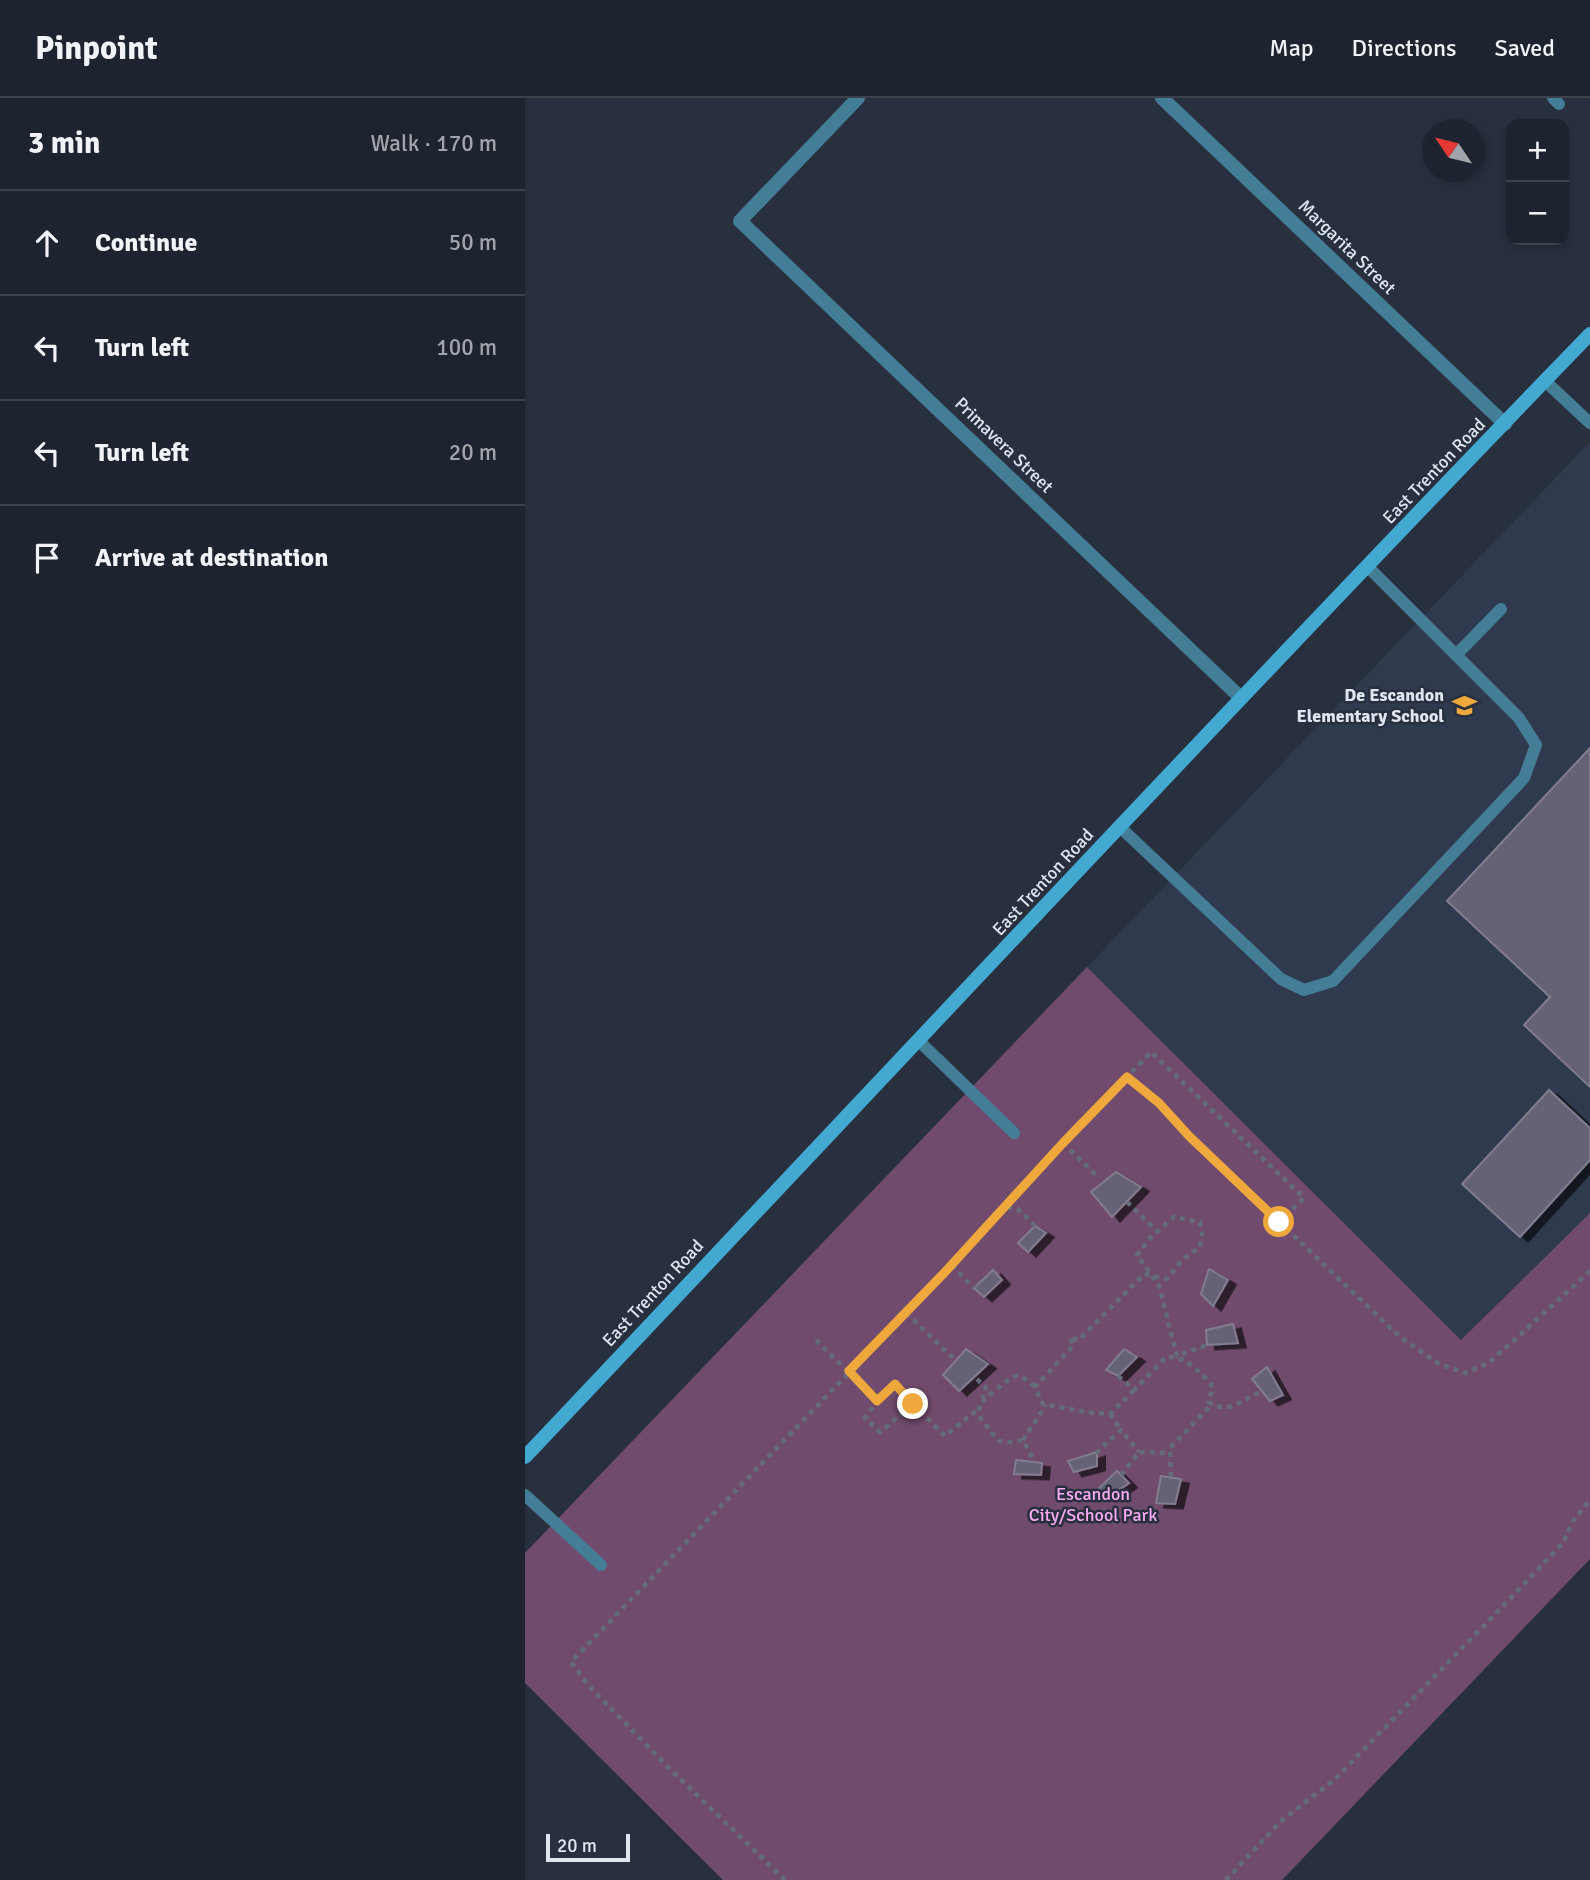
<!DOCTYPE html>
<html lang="en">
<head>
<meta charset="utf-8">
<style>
  :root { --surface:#1e242f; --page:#2b303b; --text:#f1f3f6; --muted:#a1a4aa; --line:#3c414b }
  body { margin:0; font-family:Signika,sans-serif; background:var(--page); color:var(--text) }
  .controls { position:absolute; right:21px; top:21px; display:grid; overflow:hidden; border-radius:14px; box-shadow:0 4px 10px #0003 }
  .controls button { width:63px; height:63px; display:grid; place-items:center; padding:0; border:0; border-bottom:2px solid var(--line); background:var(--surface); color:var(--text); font:35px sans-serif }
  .compass { position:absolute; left:897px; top:21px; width:63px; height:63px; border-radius:50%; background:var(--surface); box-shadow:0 4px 10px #0003; rotate:305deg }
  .scale { position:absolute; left:21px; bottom:18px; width:84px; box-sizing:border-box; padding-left:7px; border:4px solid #e0e6f0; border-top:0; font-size:19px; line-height:24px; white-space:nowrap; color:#e0e6f0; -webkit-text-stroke:5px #28303f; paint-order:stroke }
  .stop { position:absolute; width:21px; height:21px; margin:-16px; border:5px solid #eea83c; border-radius:50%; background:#fff }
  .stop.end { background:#eea83c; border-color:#fff; box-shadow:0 2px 7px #0008 }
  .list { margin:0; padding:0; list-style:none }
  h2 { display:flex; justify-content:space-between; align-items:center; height:91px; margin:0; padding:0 28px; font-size:30px }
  h2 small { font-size:23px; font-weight:400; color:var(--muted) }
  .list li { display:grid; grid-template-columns:46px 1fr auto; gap:21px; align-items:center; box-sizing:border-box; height:105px; padding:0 28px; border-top:2px solid var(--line) }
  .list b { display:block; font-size:26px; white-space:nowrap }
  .list em { font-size:23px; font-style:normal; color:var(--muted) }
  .icon { flex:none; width:38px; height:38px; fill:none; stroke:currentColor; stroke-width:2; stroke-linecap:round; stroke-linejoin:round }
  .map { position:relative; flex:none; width:1065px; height:1782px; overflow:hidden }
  header { display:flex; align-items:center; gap:42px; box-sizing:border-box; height:98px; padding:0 35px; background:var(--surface); border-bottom:2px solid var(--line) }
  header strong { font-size:33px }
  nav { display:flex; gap:38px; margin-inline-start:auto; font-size:24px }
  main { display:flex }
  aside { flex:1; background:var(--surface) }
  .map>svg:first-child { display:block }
  .built { fill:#303a4e }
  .green { fill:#714b6d }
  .building { fill:#666274; stroke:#817c8f; stroke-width:2; filter:url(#shadow) }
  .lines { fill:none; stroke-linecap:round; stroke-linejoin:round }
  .path { stroke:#646c79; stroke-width:4.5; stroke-dasharray:5 5; stroke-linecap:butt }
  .service { stroke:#437e96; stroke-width:12 }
  .minor { stroke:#437e96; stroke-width:14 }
  .secondary { stroke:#43a9d0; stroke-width:14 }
  .route { stroke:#eea83c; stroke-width:9 }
  .labels { text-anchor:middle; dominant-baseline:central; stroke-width:5; stroke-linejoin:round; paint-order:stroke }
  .street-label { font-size:18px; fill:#e0e6f0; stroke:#28303f }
  .poi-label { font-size:18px; font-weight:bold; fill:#e0e6f0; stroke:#28303f; text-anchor:end }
  .park-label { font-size:18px; fill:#fcabf3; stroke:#28303f }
</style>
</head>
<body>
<header>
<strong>Pinpoint</strong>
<nav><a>Map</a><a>Directions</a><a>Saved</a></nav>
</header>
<main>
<aside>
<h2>3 min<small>Walk · 170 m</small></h2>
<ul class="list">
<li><svg class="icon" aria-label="ahead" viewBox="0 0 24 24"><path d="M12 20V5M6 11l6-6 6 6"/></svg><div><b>Continue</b></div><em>50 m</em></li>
<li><svg class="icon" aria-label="left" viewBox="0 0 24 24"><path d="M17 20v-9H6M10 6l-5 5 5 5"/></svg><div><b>Turn left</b></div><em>100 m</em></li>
<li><svg class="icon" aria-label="left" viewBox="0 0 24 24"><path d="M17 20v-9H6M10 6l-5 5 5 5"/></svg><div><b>Turn left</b></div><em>20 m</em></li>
<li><svg class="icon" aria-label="arrive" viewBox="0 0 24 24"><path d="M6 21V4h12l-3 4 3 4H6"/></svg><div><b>Arrive at destination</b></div></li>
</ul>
</aside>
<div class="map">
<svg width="1065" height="1782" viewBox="0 0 1065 1782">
  <defs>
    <filter id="shadow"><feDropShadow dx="8" dy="4.5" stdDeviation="0" flood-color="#0009"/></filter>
  </defs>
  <rect width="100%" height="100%" fill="#28303f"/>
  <polygon class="built" points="1065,344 1065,1115 936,1243 562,869"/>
  <polygon class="green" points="562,869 936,1242 1065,1115 1065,1461 757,1782 198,1782 0,1585 0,1455"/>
  <g class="building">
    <polygon points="1065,650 1065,989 999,927 1025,899 922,803"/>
    <polygon points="1024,992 1065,1030 1065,1062 995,1139 937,1086"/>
    <polygon points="591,1074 616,1089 587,1119 566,1094"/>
    <polygon points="510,1128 521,1135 503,1154 493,1145"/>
    <polygon points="684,1171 703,1182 688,1208 676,1196"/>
    <polygon points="468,1172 477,1182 459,1199 449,1190"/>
    <polygon points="708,1226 713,1245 682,1247 681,1232"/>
    <polygon points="441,1251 463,1266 434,1293 418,1277"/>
    <polygon points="599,1251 612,1259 593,1278 581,1272"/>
    <polygon points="742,1269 758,1297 745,1303 727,1281"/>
    <polygon points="572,1354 572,1368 549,1374 543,1363"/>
    <polygon points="491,1362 517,1365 516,1377 489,1376"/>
    <polygon points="592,1373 604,1385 584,1399 572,1392"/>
    <polygon points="636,1378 656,1381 650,1406 631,1405"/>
  </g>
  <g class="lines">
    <g class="path">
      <polyline points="602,979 634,1005 664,1038 875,1239 914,1266 941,1275 965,1264 1065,1173"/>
      <polyline points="538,1045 573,1079"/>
      <polyline points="602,1104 631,1132"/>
      <polyline points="482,1109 494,1112 510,1128"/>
      <polyline points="427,1167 449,1190"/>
      <polyline points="381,1215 430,1262"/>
      <polyline points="291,1242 352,1303 370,1286 388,1306 355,1334 340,1320 352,1303"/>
      <path d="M593 1278 609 1292 641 1259C661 1257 676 1275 688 1289L684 1304C703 1317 716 1303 735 1294"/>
      <polyline points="452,1281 461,1290 457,1300"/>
      <polyline points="609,1292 585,1316 561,1314 518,1306 510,1289 549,1247 544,1240 554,1242 619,1176 642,1181 657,1162 675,1149 677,1136 675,1124 649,1119 625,1140 612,1157 634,1188 652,1258 682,1247"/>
      <polyline points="388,1306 420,1338 451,1313 454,1308"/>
      <polyline points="585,1316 596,1332"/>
      <polyline points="498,1342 521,1307"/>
      <polyline points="571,1355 596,1332 614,1354"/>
      <path d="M507 1359 498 1342 486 1344 474 1343 456 1321 454 1308C459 1300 464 1297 471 1292 488 1278 491 1271 510 1289"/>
      <polyline points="596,1377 614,1354 645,1355"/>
      <polyline points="646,1379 645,1350 687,1306"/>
      <polyline points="260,1782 141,1667 64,1588 46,1564 420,1175 538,1045 626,954 779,1100 754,1124"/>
      <polyline points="701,1782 755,1724 809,1682 983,1503 1038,1445 1048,1423 1065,1402"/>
    </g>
    <g class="service">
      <polyline points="1028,0 1034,6"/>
      <polyline points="1020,283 1065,325"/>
      <polyline points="931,557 976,511"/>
      <polyline points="596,730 756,881 779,892 808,883 999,680 1011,647 994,620 843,469"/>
      <polyline points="394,943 489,1035"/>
      <polyline points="0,1397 76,1467"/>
    </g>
    <g class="minor">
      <polyline points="333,0 215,123 716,600"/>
      <polyline points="637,0 980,326"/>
    </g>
    <path class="secondary" d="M0 1359C355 984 706 607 1065 236"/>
  </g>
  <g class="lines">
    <polyline class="route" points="388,1306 370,1286 352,1303 324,1273 420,1174 538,1045 602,979 634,1005 664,1038 754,1124"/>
  </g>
  <defs>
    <symbol id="school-bare" viewBox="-9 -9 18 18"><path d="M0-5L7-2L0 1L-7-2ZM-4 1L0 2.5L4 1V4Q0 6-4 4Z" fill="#eea83c" stroke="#28303f" stroke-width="2.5" paint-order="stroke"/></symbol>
  </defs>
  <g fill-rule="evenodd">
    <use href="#school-bare" x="922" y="590" width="35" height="35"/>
  </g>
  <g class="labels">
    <g class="street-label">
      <text transform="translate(822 149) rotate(44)">Margarita Street</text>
      <text transform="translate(479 347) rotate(44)">Primavera Street</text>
      <text transform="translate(909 373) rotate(-46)">East Trenton Road</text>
      <text transform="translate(518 784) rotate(-47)">East Trenton Road</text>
      <text transform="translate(128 1195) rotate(-47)">East Trenton Road</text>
    </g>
    <g class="poi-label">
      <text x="919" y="597">De Escandon<tspan x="919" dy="21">Elementary School</tspan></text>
    </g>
    <g class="park-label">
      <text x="568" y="1396">Escandon<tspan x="568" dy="21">City/School Park</tspan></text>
    </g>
  </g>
</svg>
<div class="controls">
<button>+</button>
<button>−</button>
</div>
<svg class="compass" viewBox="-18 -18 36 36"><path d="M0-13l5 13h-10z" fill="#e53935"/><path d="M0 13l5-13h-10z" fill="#a1a4aa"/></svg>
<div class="scale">20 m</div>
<div class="stop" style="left:754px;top:1124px"></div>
<div class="stop end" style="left:388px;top:1306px"></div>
</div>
</main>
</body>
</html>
